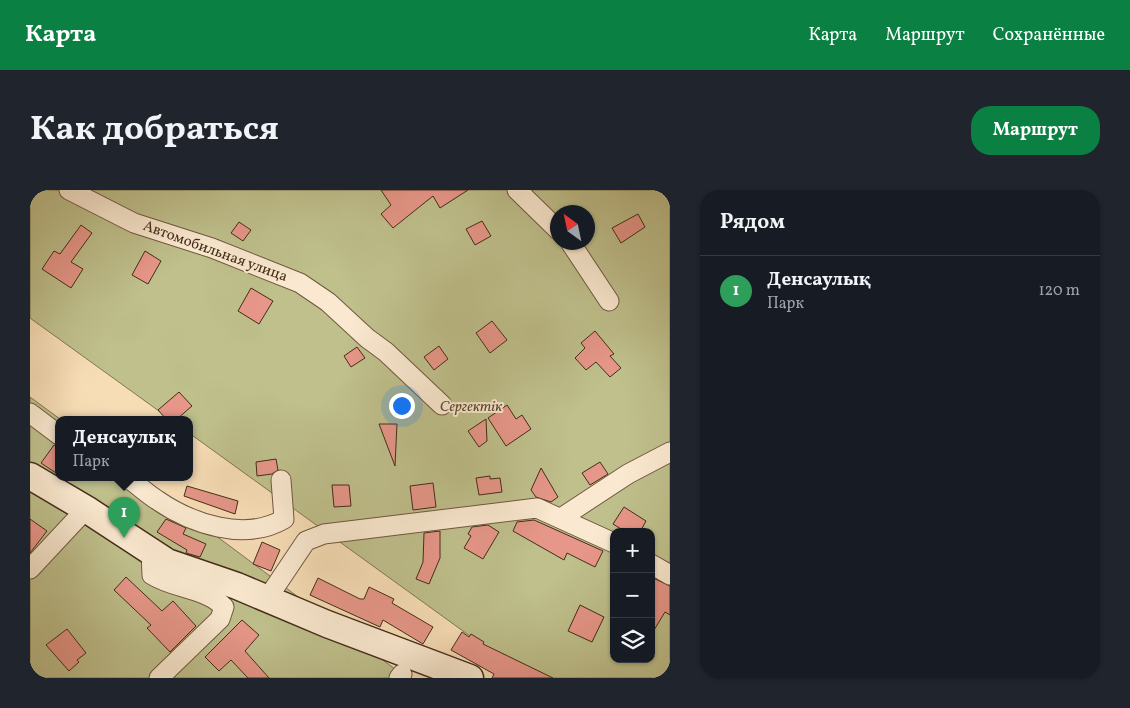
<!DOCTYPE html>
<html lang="ru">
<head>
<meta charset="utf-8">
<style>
  :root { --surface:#171b24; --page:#20242c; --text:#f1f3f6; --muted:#9ea1a6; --line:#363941; --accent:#0b8043 }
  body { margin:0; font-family:Vollkorn,serif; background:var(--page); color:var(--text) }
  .controls { position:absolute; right:15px; bottom:15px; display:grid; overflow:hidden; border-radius:10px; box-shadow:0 1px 4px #0004 }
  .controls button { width:45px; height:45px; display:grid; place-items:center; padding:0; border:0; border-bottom:1px solid var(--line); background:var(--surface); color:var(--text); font:25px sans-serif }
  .compass { position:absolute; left:520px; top:15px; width:45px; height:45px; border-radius:50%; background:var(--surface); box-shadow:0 1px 4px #0004; rotate:327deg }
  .you { position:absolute; left:371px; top:215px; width:18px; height:18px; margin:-12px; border:4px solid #fff; border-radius:50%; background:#1a73e8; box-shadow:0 0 0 8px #1a73e833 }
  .badge { display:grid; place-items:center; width:32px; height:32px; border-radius:50%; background:var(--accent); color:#fff; font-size:16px; font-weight:700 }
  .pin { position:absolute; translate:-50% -41px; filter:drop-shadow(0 1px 2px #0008) }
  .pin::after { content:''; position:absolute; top:26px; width:18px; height:15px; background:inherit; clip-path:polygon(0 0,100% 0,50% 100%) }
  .popup { position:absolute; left:25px; top:226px; width:138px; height:65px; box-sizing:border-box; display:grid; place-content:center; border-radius:10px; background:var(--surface); filter:drop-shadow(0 1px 4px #0005); font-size:16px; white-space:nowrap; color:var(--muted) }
  .popup b { font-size:19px; color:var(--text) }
  .popup::after { content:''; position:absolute; left:50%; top:100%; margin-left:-10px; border:10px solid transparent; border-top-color:var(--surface) }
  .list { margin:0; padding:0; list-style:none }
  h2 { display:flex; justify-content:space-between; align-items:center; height:65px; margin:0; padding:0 20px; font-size:21px }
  h2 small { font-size:16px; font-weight:400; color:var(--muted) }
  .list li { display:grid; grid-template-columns:32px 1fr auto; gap:15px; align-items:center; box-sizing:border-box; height:70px; padding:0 20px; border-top:1px solid var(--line) }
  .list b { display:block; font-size:19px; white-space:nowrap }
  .list p { margin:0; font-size:16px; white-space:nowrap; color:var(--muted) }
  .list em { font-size:16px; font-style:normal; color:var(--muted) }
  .icon { flex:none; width:28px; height:28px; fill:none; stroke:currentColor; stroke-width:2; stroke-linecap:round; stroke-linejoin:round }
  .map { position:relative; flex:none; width:640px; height:488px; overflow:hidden; border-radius:20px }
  header { display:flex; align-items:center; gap:30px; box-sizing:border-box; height:70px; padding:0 25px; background:var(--accent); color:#fff }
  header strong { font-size:24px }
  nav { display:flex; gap:28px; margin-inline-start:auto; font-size:18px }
  .intro { display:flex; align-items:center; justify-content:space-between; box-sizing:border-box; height:120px; padding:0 30px }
  h1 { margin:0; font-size:35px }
  .button { padding:12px 22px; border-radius:20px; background:var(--accent); color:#fff; font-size:18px; font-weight:700 }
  main { display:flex; gap:30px; padding:0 30px }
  aside { flex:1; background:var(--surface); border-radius:20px; box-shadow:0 1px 4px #0004 }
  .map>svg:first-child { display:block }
  .green { fill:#bfc08c; stroke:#827652; fill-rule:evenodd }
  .building { fill:#e79789; stroke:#442c18 }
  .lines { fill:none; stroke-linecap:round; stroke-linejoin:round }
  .street-casing { stroke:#715840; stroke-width:21 }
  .secondary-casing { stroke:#442c18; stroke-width:29 }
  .street { stroke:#fae9d0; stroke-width:19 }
  .secondary { stroke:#fae9d0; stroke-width:26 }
  .labels { text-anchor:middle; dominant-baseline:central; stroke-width:4; stroke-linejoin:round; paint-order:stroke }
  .street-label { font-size:15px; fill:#442c18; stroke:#fae9d0 }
  .park-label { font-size:15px; font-style:italic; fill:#5d4a2f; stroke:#fae9d0 }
</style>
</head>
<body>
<header>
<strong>Карта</strong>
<nav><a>Карта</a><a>Маршрут</a><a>Сохранённые</a></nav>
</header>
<div class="intro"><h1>Как добраться</h1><a class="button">Маршрут</a></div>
<main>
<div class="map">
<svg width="640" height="488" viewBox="0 0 640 488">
  <rect width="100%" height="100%" fill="#f7ddb6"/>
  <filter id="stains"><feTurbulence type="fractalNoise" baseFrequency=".004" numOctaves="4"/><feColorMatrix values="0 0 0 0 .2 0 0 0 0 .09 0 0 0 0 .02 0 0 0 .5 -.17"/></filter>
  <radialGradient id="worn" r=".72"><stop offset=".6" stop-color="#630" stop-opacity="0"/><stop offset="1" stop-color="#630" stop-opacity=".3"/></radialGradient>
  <g class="green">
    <path d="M0 0H640V488H498L159 243V229H140L0 128ZM528 22H558V52H528ZM584 342H621V469H584Z"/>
    <polygon points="0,207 30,229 29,287 107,287 377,488 0,488"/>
  </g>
  <g class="building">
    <polygon points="351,0 438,0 410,18 403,6 363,38 351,24 361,15"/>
    <polygon points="608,24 615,37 591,53 582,38"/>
    <polygon points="452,31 461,46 445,55 436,39"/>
    <polygon points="209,32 221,40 213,51 201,43"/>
    <polygon points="51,35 62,43 41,72 53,79 41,98 12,79 24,61 30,64"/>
    <polygon points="115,61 131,71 118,94 102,85"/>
    <polygon points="221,98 243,111 229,134 208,121"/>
    <polygon points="462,131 477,150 460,163 446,143"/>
    <polygon points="565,141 584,164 580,166 591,178 580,187 566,172 556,180 545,168 555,158 551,153"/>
    <polygon points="409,156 418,169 404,180 394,167"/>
    <polygon points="327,157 335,168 321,177 314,166"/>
    <polygon points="149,202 162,216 147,229 136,229 128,220"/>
    <polygon points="477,215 486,229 492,225 501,239 476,256 458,228"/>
    <polygon points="456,229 457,251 449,257 438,241"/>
    <polygon points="349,234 367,234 365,276"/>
    <polygon points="24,255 29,256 29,285 11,273"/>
    <polygon points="246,269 248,280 242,284 227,286 226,272"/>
    <polygon points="570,272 578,284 560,295 552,283"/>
    <polygon points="511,278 528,307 521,312 506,307 501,300"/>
    <polygon points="460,286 460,289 470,288 472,302 449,305 446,288"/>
    <polygon points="403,293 406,317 383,320 380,296"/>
    <polygon points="302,295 319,295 321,316 304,317"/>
    <polygon points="157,296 208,311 205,324 154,306"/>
    <polygon points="594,317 616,331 610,342 596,342 583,334"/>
    <polygon points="0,329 17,341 0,363"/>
    <polygon points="136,329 156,338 153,344 176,354 170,367 156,363 157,360 127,342"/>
    <polygon points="504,330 573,361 565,377 537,363 534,370 483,341 487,332"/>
    <polygon points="458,335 469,342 453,369 434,358 441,346 438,344 442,337"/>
    <polygon points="410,341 410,368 399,394 386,389 393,372 394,343"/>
    <polygon points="232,352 250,360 241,381 223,374"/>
    <polygon points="96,387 132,421 143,411 166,436 140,462 117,438 121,435 84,400"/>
    <polygon points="621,387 640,396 640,425 635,422 621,445"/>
    <polygon points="288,388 330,409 334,409 339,397 364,409 362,413 403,437 393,454 353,430 350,437 280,405"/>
    <polygon points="550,415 574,427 562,452 538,441"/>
    <polygon points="212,430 229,445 215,461 239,488 218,488 201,470 189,481 175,467"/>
    <polygon points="37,439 56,463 47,470 49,472 39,481 16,455"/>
    <polygon points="432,442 439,447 441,444 454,452 453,454 523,488 462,488 464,484 421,460"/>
  </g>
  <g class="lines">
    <defs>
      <g id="street">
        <polyline points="39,0 104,33 182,58 270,93 298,112 337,148 356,162 412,215"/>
        <polyline points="487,0 528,40"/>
        <polyline points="540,52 579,111"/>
        <polyline points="0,223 29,245"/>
        <path d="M96 287C107 294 116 303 127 310 162 334 215 352 254 329L251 290"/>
        <polyline points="531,328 598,284 640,262"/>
        <path d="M121 361 122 385C144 399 176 398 194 417L190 429 129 488"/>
        <polyline points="621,374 640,385"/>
        <polyline points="0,379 56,319"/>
        <polyline points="237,409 276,351 294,344 507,318 584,353"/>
        <polyline points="369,488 372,484"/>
      </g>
      <polyline id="secondary" points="0,286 56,319 137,372 207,396 297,434 440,488"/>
    </defs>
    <use href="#street" class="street-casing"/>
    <use href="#secondary" class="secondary-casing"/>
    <use href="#street" class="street"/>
    <use href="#secondary" class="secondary"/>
  </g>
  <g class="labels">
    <g class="street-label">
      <text transform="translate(185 62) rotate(20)">Автомобильная улица</text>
    </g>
    <g class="park-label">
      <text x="441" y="217">Сергектік</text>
    </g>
  </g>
  <rect width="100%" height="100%" filter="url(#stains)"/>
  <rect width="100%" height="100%" fill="url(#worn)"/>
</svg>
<div class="controls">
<button>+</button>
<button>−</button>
<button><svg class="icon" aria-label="layers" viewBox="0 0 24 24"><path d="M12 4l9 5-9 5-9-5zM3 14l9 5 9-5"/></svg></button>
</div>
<svg class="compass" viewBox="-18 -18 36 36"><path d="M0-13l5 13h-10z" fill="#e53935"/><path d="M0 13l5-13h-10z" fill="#9ea1a6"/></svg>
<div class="you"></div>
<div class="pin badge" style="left:94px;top:348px;background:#2e9e5b">1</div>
<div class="popup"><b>Денсаулық</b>Парк</div>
</div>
<aside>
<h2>Рядом<small></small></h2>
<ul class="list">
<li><span class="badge" style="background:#2e9e5b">1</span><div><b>Денсаулық</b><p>Парк</p></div><em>120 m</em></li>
</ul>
</aside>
</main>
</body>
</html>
